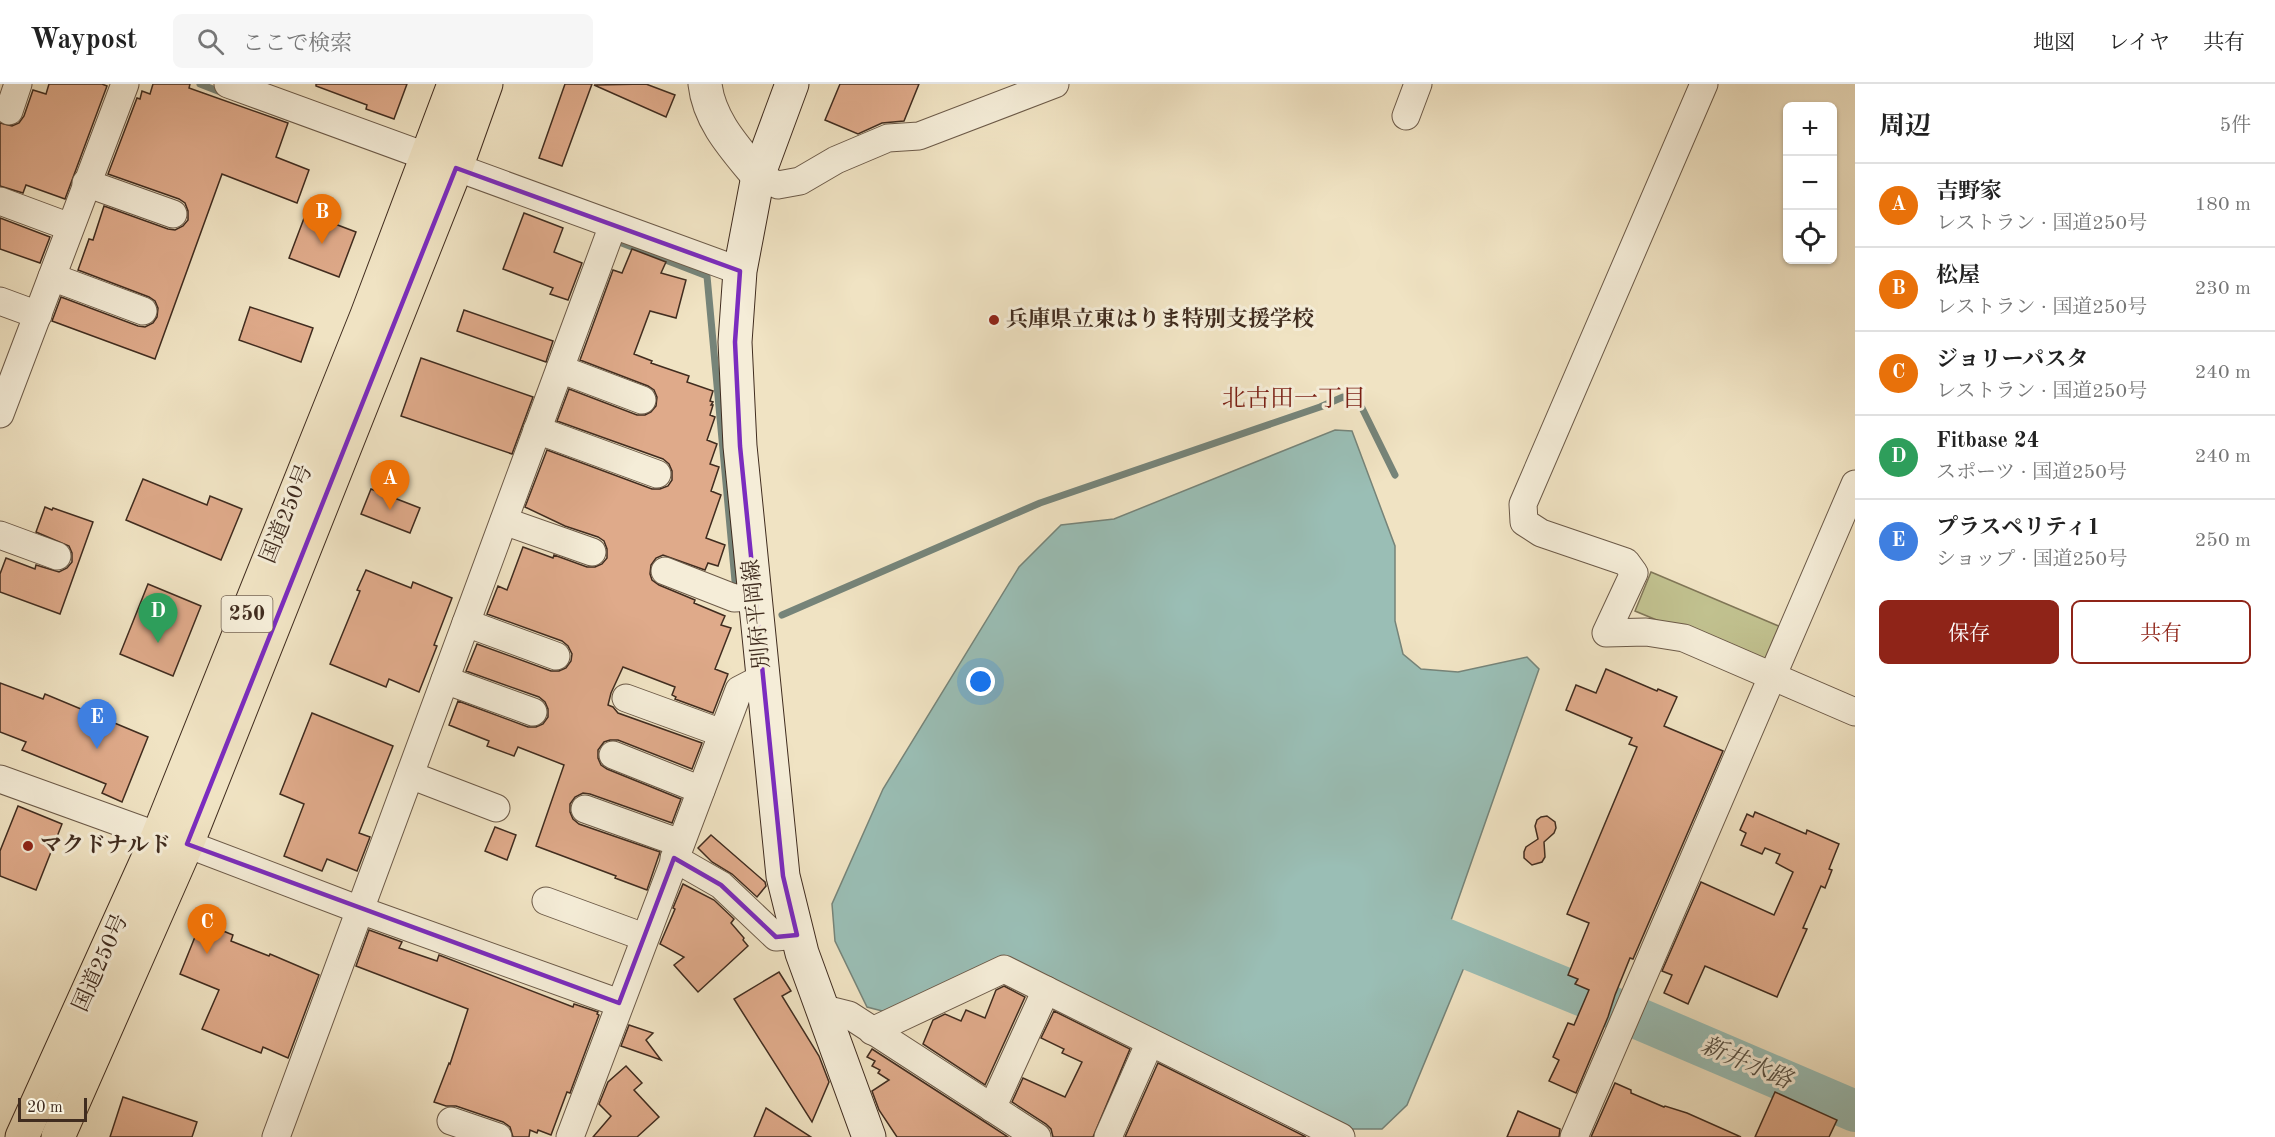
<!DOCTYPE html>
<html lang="ja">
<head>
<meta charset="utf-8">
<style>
  :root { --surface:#fff; --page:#f6f6f6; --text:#222; --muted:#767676; --line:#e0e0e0; --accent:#8f2418 }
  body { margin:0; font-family:"Old Standard TT","Noto Serif JP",serif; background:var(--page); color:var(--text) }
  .controls { position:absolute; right:18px; top:18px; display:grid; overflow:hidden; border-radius:9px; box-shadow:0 2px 4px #0004 }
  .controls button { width:54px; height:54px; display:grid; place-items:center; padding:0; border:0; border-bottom:2px solid var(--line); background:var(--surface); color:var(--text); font:30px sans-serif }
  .scale { position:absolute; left:18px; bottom:15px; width:69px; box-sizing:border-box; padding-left:6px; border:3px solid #402c1f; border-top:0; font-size:16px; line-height:21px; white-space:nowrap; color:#402c1f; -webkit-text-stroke:4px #f5edd8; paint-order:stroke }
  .you { position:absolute; left:981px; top:598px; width:21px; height:21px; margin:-15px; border:4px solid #fff; border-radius:50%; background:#1a73e8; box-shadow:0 0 0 9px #1a73e833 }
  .badge { display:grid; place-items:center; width:39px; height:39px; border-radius:50%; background:var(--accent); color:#fff; font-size:20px; font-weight:700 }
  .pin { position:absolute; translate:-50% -50px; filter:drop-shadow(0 2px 3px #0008) }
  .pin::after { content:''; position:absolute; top:32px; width:21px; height:18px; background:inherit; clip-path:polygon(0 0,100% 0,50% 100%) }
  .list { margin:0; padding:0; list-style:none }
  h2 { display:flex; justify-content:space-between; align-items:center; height:78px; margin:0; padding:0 24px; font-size:26px }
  h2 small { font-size:20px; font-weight:400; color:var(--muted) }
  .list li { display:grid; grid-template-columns:39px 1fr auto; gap:18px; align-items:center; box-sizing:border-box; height:84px; padding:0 24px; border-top:2px solid var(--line) }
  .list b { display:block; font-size:22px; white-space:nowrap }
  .list p { margin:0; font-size:20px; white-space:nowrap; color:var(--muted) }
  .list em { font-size:20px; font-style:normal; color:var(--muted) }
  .actions { display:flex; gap:12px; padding:18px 24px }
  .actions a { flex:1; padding:14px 0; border:2px solid var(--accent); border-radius:9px; text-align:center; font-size:21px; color:var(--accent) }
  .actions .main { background:var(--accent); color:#fff }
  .icon { flex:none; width:33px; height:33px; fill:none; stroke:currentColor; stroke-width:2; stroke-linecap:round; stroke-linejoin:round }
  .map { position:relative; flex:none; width:1855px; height:1053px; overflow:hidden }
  header { display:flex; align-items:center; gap:36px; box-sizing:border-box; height:84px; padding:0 30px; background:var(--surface); border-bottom:2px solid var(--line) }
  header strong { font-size:28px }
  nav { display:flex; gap:33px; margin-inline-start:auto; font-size:21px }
  .search { width:420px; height:54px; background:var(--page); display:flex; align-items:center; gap:15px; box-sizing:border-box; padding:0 21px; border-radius:9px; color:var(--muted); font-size:22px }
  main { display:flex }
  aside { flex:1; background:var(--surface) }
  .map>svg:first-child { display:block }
  .green { fill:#c1c18f; stroke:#807657; stroke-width:1.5 }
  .water { fill:#9abeb5; stroke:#768479; stroke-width:1.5 }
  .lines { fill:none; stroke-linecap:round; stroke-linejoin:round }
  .stream { stroke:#768479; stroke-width:7 }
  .river { stroke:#9abeb5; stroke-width:42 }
  .building { fill:#dfaa8a; stroke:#402c1f; stroke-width:1.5 }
  .minor-casing { stroke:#6c5a48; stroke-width:29 }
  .tertiary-casing { stroke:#6c5a48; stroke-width:35 }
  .secondary-casing { stroke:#402c1f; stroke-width:35 }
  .trunk-casing { stroke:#402c1f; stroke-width:35 }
  .minor { stroke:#f5edd8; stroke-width:27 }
  .tertiary { stroke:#f5edd8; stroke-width:33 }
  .secondary { stroke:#f5edd8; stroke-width:33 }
  .trunk { stroke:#f0e3c3; stroke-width:33 }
  .marked { fill:none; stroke:#7b2cbf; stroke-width:4.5; stroke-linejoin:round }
  .poi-dot { fill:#8f2418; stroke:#f5edd8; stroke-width:2 }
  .labels { text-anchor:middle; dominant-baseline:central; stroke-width:6; stroke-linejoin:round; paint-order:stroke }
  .shield { fill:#f5edd8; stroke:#766656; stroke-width:1.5 }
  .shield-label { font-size:21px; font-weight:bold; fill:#402c1f }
  .poi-label { font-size:22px; font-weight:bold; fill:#402c1f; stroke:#f5edd8; text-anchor:start }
  .street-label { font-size:22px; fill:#402c1f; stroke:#f5edd8 }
  .neighbourhood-label { font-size:24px; fill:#7a1f14; stroke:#f5edd8 }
  .water-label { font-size:24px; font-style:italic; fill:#565044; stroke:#f5edd8 }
</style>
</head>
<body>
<header>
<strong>Waypost</strong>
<div class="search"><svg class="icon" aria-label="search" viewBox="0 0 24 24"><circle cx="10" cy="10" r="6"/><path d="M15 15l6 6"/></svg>ここで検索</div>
<nav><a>地図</a><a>レイヤ</a><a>共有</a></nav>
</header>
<main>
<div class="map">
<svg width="1855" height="1053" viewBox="0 0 1855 1053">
  <rect width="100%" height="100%" fill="#f0e3c3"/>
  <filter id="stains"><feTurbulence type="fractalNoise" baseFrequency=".00333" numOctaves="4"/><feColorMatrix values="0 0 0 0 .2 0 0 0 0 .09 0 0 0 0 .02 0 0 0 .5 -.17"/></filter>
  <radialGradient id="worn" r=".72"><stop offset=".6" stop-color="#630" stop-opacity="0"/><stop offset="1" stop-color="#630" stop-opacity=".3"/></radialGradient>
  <polygon class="green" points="1651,488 1781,543 1765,581 1635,527"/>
  <polygon class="water" points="1335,346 1352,347 1395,462 1395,537 1403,570 1421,585 1458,588 1527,573 1539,585 1443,859 1470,869 1407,1021 1382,1045 1351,1045 1004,876 890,929 867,923 835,857 832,820 883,705 1019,483 1061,441 1114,435"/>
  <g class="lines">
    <g class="stream">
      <polyline points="200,0 223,9"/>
      <polyline points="614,156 707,192 735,497"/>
      <polyline points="782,531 1040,419 1320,323 1343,313 1362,324 1395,391"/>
    </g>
    <g class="river">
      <polyline points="1437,852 1618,926"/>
      <polyline points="1637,934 1855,1027"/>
    </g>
  </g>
  <g class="building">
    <polygon points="49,0 102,0 107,2 65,115 26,101 23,109 0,102 0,39 12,42 19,39 24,32 33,6 46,10"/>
    <polygon points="153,0 190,0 189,4 288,39 276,73 309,86 297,119 222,90 155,275 52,237 61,213 138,242 145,243 153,239 157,233 158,224 155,217 149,213 78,186 89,155 93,156 104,122 168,145 175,146 183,142 188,136 188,127 185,119 179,115 108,90 137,14 140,15 142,7 150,10"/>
    <polygon points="316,0 407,0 394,35 366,25 367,21 316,2"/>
    <polygon points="565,0 592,0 562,82 539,74"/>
    <polygon points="646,0 675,11 666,33 594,1"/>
    <polygon points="840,0 919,0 904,37 882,39 858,50 825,36"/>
    <polygon points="306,129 356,148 339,193 289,174"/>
    <polygon points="524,129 563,144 554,168 582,179 568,216 550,210 553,204 503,185"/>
    <polygon points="0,134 50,153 40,179 0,165"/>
    <polygon points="632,165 666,178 661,189 686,196 676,234 650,227 634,270 652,277 651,279 689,292 687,298 713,307 710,317 713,318 711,321 713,321 710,331 715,333 707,356 717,360 710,380 719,383 711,407 721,411 706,454 725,461 718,482 708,479 705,486 663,471 656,474 651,481 650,490 652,496 659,501 695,516 694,519 725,532 721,541 731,544 715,585 728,590 713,629 675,615 676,613 672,611 675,603 623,583 611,609 608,621 613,623 618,629 702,659 692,685 618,656 610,656 604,658 598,666 598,674 601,681 607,685 681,715 672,739 590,710 583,709 575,713 570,720 570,728 573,735 579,740 660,768 647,806 615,794 616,792 536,762 564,681 518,663 514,672 487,662 489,657 449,641 458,617 528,643 536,643 543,640 548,633 548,625 545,618 539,613 466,587 477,560 551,587 559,587 566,584 571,577 572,570 568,562 562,557 487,530 498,502 507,506 523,463 553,474 554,471 587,483 595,483 602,480 607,474 607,465 604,457 598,453 565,442 525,423 547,366 652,405 660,405 668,402 672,396 672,387 669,380 663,375 557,337 569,305 637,331 645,331 651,328 656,322 657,313 654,306 648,302 580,276 613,186 622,189"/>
    <polygon points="250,223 313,244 301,278 239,256"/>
    <polygon points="464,226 553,257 546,278 457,247"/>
    <polygon points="421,274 533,313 512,370 401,332"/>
    <polygon points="143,395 207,421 210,412 242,425 221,476 126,436"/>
    <polygon points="371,405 420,424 410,449 361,430"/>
    <polygon points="45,423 52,426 53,424 93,438 60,530 0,508 0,490 6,474 35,485 36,481 59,488 67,484 72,478 72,469 69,462 36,448"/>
    <polygon points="366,486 411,504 413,498 452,514 434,561 437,562 419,608 389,595 386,603 330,580 360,507 357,506"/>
    <polygon points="148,500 201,522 173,592 120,570"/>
    <polygon points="1606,585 1657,607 1658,605 1677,613 1664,642 1723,667 1633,875 1630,874 1615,911 1608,933 1576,1009 1549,997 1559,976 1553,973 1568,939 1574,941 1589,906 1575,900 1578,895 1568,891 1589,839 1567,830 1637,663 1629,660 1632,654 1566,626 1576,601 1596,609"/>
    <polygon points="0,599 43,615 45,610 148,653 122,718 102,709 106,700 22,666 26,658 0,648"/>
    <polygon points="312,629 393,662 359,749 370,753 357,787 327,775 322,787 284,772 304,720 280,710"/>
    <polygon points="18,722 62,740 36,806 0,792 0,767"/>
    <polygon points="1755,728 1806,750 1807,746 1839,760 1829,785 1832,786 1825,804 1821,802 1803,844 1807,845 1777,913 1705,882 1688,920 1664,909 1672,891 1662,887 1701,798 1774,831 1793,788 1776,779 1780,770 1765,764 1762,770 1741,761 1746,749 1740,746 1747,730 1753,733"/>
    <polygon points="1547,732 1555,738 1556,744 1554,749 1544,758 1545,773 1542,778 1532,781 1524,774 1524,768 1526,763 1538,755 1535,742 1537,736 1541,733"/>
    <polygon points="495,743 516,751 507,776 485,767"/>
    <polygon points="711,751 765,798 766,802 757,813 732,790 712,778 698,764"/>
    <polygon points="683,800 714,816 734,835 731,839 744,854 743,856 748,862 698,908 674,881 684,873 660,860 675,825 673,824"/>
    <polygon points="201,838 233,851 231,857 269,872 270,870 319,891 288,974 263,963 261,969 202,945 219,906 180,890"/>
    <polygon points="369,846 402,858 399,864 437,877 439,871 573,923 574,920 598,928 597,930 599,931 570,1009 567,1008 551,1051 538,1046 537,1049 530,1046 529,1053 513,1053 510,1043 503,1038 456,1022 446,1022 434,1018 449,979 450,980 468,925 356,882"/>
    <polygon points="779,888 791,907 782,912 819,972 829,998 812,1038 734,915"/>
    <polygon points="1004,902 1025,913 985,1001 923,960 933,936 945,930 961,937 966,926 985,934 996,906"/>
    <polygon points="1054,927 1130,965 1093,1053 1053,1053 1051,1045 1046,1040 1012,1018 1023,994 1065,1013 1082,978 1062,969 1064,965 1041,954"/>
    <polygon points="629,941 653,949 646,956 661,976 621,962"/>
    <polygon points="872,965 985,1038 1008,1053 897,1053 879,1026 872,1007 889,996 878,989 880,986 872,982 875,977 867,973"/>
    <polygon points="1158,979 1306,1053 1125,1053"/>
    <polygon points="626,982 642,999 634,1006 659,1033 637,1053 593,1053 611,1032 599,1020 608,998"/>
    <polygon points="1615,999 1631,1006 1631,1009 1664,1023 1665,1022 1687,1029 1741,1053 1591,1053"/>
    <polygon points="1775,1008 1837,1036 1829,1053 1755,1053"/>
    <polygon points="123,1013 197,1038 192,1053 110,1053"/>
    <polygon points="766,1024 811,1053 754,1053"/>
    <polygon points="1518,1027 1560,1045 1559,1053 1507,1053"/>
  </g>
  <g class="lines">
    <defs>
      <g id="minor">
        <polyline points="228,0 740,187"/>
        <polyline points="1704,0 1523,420 1524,438 1541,449 1626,478 1634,489 1606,549 1646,548 1684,554 1855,628"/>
        <polyline points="9,27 18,0"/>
        <polyline points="1406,32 1418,0"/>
        <polyline points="758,92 778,101 800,97 836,76 888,54 919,52 1055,0"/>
        <polyline points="86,99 173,130"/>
        <polyline points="0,117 70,143"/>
        <polyline points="52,193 143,227"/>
        <polyline points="0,217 38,231"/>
        <polyline points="560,285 642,316"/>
        <polyline points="0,330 125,0"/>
        <polyline points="537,346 657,390"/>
        <polyline points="504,437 592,468"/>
        <polyline points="0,451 57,472"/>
        <polyline points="665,487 734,514 755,513"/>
        <polyline points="466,539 556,572"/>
        <polyline points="445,596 533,628"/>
        <polyline points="626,614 722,649"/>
        <polyline points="613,671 701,706"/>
        <polyline points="410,691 496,724"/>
        <polyline points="0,695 158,752"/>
        <polyline points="585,725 680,759"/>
        <polyline points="187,760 360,826 619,919"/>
        <polyline points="674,774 721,801 776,853 797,851"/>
        <polyline points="546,817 644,853"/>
        <polyline points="821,924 849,931 1037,1053"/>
        <polyline points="872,947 1004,885 1341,1053"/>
        <polyline points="992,1024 1046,906"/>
        <polyline points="451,1037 498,1053"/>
        <polyline points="276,1053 613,141"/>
        <polyline points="570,1053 739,606 764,593"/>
        <polyline points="1108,1053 1150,958"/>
        <polyline points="1574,1053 1855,400"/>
      </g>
      <path id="tertiary" d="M705 0C709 37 736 65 758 92"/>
      <polyline id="secondary" points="792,0 758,92 740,187 735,258 740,362 783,792 802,869 869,1053"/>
      <g id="trunk">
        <polyline points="22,1053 158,752 367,231 454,0"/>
        <polyline points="58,1053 187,760 456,84 486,0"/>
      </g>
    </defs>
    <use href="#minor" class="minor-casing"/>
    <use href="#tertiary" class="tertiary-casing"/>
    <use href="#secondary" class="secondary-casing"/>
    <use href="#trunk" class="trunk-casing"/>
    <use href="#minor" class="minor"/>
    <use href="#tertiary" class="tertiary"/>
    <use href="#secondary" class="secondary"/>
    <use href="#trunk" class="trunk"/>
  </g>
  <path class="marked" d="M456 84 740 187 735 258 740 362 783 792 797 851 776 853 721 801 674 774 619 919 187 760Z"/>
  <g class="poi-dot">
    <circle cx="994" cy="236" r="6"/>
    <circle cx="28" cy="762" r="6"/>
  </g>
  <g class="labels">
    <rect class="shield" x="221.5" y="512" width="51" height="36" rx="4.5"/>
    <g class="shield-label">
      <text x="247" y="530">250</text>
    </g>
    <g class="poi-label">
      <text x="1006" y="236">兵庫県立東はりま特別支援学校</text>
      <text x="40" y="762">マクドナルド</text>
    </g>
    <g class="street-label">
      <text transform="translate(287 430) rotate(-68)">国道250号</text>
      <text transform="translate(757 530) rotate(-96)">別府平岡線</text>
      <text transform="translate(101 879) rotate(-66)">国道250号</text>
    </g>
    <g class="neighbourhood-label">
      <text x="1294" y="316">北古田一丁目</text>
    </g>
    <g class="water-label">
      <text transform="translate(1746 980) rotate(23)">新井水路</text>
    </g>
  </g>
  <rect width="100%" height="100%" filter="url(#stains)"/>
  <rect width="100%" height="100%" fill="url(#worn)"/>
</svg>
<div class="controls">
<button>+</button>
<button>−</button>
<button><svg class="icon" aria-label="locate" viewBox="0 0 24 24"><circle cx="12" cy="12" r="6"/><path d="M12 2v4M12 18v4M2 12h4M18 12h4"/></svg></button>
</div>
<div class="scale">20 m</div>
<div class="you"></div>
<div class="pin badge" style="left:390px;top:426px;background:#e8710a">A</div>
<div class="pin badge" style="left:322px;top:160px;background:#e8710a">B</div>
<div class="pin badge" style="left:207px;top:870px;background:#e8710a">C</div>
<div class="pin badge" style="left:158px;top:559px;background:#2e9e5b">D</div>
<div class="pin badge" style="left:97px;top:665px;background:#3f7fe0">E</div>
</div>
<aside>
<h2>周辺<small>5件</small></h2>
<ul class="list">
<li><span class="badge" style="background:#e8710a">A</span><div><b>吉野家</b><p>レストラン · 国道250号</p></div><em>180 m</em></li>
<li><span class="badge" style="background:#e8710a">B</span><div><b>松屋</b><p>レストラン · 国道250号</p></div><em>230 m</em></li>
<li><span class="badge" style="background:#e8710a">C</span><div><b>ジョリーパスタ</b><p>レストラン · 国道250号</p></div><em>240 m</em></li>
<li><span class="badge" style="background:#2e9e5b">D</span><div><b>Fitbase 24</b><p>スポーツ · 国道250号</p></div><em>240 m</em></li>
<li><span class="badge" style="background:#3f7fe0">E</span><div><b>プラスペリティ1</b><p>ショップ · 国道250号</p></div><em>250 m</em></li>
</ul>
<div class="actions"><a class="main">保存</a><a>共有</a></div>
</aside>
</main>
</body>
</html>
